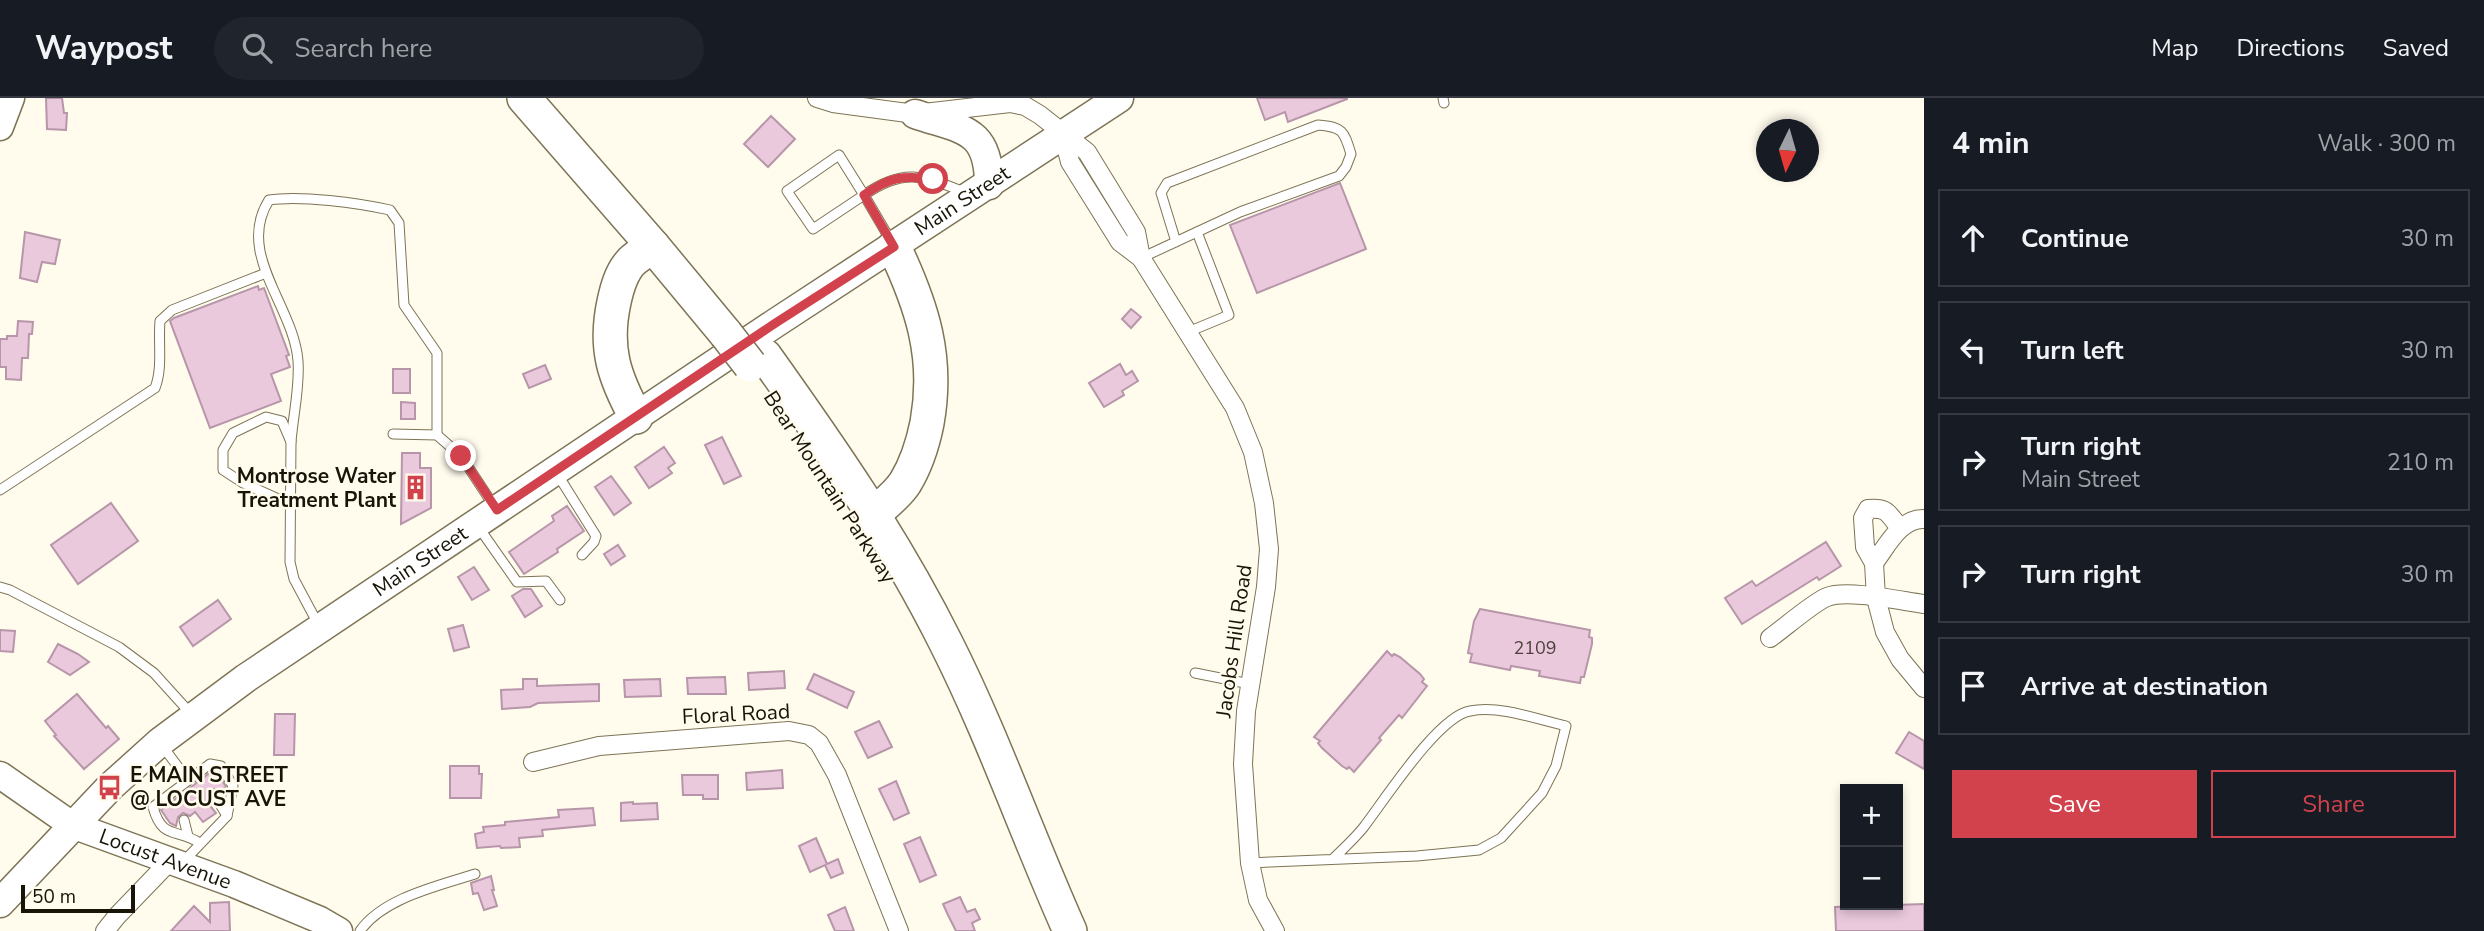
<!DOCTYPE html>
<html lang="en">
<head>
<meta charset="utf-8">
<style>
  :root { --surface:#171b24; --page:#20242c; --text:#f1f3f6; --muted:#9ea1a6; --line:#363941; --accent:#d2424d }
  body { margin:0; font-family:"Nunito Sans",sans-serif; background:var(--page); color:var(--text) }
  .controls { position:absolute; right:21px; bottom:21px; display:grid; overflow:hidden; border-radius:0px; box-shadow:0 4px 10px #0003 }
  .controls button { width:63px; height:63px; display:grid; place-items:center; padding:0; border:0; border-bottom:2px solid var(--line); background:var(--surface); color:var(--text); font:35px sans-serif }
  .compass { position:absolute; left:1756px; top:21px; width:63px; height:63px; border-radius:50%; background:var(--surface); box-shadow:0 4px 10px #0003; rotate:185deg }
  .scale { position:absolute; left:21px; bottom:18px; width:114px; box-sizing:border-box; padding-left:7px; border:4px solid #181508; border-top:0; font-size:19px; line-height:24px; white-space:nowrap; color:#181508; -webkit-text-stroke:5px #fffbed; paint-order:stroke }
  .stop { position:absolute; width:21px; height:21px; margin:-16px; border:5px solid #d2424d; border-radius:50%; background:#fff }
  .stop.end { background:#d2424d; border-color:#fff; box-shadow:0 2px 7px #0008 }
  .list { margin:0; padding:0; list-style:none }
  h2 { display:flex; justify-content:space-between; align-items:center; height:91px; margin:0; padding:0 28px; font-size:30px }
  h2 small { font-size:23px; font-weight:400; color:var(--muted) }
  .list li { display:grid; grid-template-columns:46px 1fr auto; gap:21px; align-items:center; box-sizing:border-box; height:98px; margin:0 14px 14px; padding:0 14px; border:2px solid var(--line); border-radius:0px }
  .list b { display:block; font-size:26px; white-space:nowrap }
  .list p { margin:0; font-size:23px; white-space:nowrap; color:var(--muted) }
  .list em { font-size:23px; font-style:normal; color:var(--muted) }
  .actions { display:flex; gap:14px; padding:21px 28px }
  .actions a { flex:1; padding:16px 0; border:2px solid var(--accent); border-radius:0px; text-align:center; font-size:24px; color:var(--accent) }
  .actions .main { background:var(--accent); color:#fff }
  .icon { flex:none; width:38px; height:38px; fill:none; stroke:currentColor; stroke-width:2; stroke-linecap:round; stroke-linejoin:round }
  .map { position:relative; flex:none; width:1924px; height:833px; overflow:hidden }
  header { display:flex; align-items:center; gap:42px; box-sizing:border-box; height:98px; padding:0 35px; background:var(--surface); border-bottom:2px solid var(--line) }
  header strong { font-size:33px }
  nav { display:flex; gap:38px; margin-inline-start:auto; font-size:24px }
  .search { width:490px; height:63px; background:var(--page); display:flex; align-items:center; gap:18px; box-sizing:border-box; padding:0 24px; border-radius:38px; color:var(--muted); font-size:26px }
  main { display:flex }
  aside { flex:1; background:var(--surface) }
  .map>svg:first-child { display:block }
  .building { fill:#ebc9dd; stroke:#b696a8; stroke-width:2 }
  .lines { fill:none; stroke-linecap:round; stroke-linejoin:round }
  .lane-casing { stroke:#7d7455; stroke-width:11 }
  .street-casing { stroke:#7d7455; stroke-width:20 }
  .secondary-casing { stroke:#7d7455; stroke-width:29 }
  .primary-casing { stroke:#7d7455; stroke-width:31 }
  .highway-casing { stroke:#7d7455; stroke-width:36 }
  .lane { stroke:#fff; stroke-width:9 }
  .street { stroke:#fff; stroke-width:18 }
  .secondary { stroke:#fff; stroke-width:26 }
  .primary { stroke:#fff; stroke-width:28 }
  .highway { stroke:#fff; stroke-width:33 }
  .highway-bridge-casing { stroke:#7d7455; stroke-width:36; stroke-linecap:butt }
  .highway-bridge { stroke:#fff; stroke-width:33 }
  .route { stroke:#d2424d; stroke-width:9 }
  .labels { text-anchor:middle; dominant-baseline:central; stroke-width:5; stroke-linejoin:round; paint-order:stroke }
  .number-label { font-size:18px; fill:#4d423d }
  .street-label { font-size:21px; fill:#181508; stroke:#fffbed }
  .poi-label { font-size:21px; font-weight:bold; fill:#181508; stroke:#fffbed; text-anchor:end }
</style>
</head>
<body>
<header>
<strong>Waypost</strong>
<div class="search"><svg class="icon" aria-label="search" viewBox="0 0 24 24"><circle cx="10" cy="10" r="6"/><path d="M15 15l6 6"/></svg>Search here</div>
<nav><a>Map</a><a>Directions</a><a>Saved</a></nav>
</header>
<main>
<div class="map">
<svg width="1924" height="833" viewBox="0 0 1924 833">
  <rect width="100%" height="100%" fill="#fffbed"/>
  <g class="building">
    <polygon points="46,0 62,0 64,15 67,15 66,32 47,31"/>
    <polygon points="1257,0 1347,0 1347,1 1288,24 1285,14 1265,22"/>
    <polygon points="771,18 795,41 768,69 744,46"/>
    <polygon points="1340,85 1366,151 1257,195 1230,127"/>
    <polygon points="25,134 60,142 55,166 42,164 37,184 20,180"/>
    <polygon points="258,188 259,192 264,190 289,257 286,258 290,269 271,276 281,303 210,330 170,223 174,220"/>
    <polygon points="1131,211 1141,219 1131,230 1122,221"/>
    <polygon points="18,223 33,224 32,236 29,236 28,260 22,260 21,282 6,281 6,269 0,269 0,241 7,241 7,238 17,238"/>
    <polygon points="1120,266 1126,277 1132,273 1138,283 1122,293 1124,297 1104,309 1089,285"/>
    <polygon points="545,267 551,281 529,290 523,276"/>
    <rect x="393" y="271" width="17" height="24"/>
    <polygon points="401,304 415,305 415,321 401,321"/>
    <polygon points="722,339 741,378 724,386 705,347"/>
    <polygon points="664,349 675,365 668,370 672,375 649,390 635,369"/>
    <polygon points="402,355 420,355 420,370 431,370 431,410 401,426"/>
    <polygon points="611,378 631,405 614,417 595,389"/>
    <polygon points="111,405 138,443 78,486 51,447"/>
    <polygon points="567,408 584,433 557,451 558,454 524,476 509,454 554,423 552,418"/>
    <polygon points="1826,444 1841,468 1819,482 1817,479 1742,526 1725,500 1752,483 1756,488"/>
    <polygon points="618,447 625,458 611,467 604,456"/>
    <polygon points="474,469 489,492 472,502 458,479"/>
    <polygon points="523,491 531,491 542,508 525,519 512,498"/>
    <polygon points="218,502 231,521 193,548 180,529"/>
    <polygon points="1480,511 1590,532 1589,539 1592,540 1592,546 1584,579 1581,579 1580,585 1539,578 1540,573 1511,568 1510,572 1470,564 1472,556 1468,555 1474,523"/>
    <polygon points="463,527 469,549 454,553 448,531"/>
    <polygon points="0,532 15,533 13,554 0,553"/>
    <polygon points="58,546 78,556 89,564 70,577 48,564"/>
    <polygon points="1387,553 1392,558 1394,556 1400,559 1420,576 1424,581 1422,584 1427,588 1402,620 1399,617 1379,640 1381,642 1354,674 1349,669 1347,671 1342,668 1322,650 1318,645 1320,643 1314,639"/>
    <polygon points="784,573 785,590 749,592 748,575"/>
    <polygon points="814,576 854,594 847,610 807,591"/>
    <polygon points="725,579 726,596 688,596 687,580"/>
    <polygon points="523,581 537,581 537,588 599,586 599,603 538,605 530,609 502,611 501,592 523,591"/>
    <polygon points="660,581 661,598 625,599 624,582"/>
    <polygon points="77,596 106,630 108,628 119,641 84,671 54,638 56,637 45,623"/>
    <polygon points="275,616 295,616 294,657 274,657"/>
    <polygon points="879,623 892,649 868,660 855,634"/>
    <polygon points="1909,634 1924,643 1924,671 1896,655"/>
    <polygon points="450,668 479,668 479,676 482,676 481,700 450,700"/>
    <polygon points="782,672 783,690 747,692 746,675"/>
    <polygon points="212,673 217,674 226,689 220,694 214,691 209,695 209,702 207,704 216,715 203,724 195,714 190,718 183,715 178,719 176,728 170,725 161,712"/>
    <polygon points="682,677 718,677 718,701 703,701 703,697 683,697"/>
    <polygon points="896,683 909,715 894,722 879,691"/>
    <polygon points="633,704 633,706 657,705 658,721 621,723 621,705"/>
    <polygon points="593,710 595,727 542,732 543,738 519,740 520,749 501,750 500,748 477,750 475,736 484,734 483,729 505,727 505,724 559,719 558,712"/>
    <polygon points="920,739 936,777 920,784 904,746"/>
    <polygon points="816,740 827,766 838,761 843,775 831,780 825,767 810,774 799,748"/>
    <polygon points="491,778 494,792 492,792 497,808 484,812 478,795 473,796 471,785"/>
    <polygon points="960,799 967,814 975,811 980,821 972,825 975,833 956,833 948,817 943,806"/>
    <polygon points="229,804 230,833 171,833 194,808 210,824 210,805"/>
    <polygon points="1924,806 1924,833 1836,833 1835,809"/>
    <polygon points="845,809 854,833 835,833 828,817"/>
  </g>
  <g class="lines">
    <defs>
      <g id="lane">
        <polyline points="1443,0 1444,5"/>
        <polygon points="839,57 864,97 813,131 787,93"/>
        <path d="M891 143 864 97C903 70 922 77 964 94"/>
        <path d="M1141 160 1240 114 1339 78 1346 69 1351 56C1344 33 1343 29 1318 27L1167 85 1161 95 1176 144"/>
        <polyline points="1188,234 1229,217 1197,134"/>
        <polyline points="393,336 437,337 461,358 494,408"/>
        <path d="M291 344C293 318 300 289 298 263 294 208 235 156 269 102 301 97 358 105 390 112L399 125 404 207 437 255V337"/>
        <polyline points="556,374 596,438 594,444 582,457"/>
        <path d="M0 392 155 290C163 270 158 245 160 223L172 212 266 175"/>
        <polyline points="292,407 243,385 223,372 223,352 233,335 266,319 282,323 291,344 290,464 294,481 318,526"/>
        <polyline points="477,427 517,484 546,483 560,502"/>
        <polyline points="0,489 10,492 119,549 154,575 192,617"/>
        <polyline points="1195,575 1250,586"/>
        <polyline points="161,646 187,681"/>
        <polyline points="215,698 227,718"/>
        <polyline points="184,722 188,738"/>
        <path d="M184 763 227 718 233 688 221 668 210 666 153 709C162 742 176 730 200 745"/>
        <path d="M1250 765 1270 764 1417 758 1479 752 1501 740 1542 695 1556 668 1566 628C1536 621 1500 607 1470 613 1438 618 1384 703 1363 730 1354 741 1343 751 1333 761"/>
        <path d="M360 833C383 800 438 788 475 776"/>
      </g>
      <g id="street">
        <polyline points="817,0 833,5 915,16 1010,5 1025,8 1040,17 1087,54 1136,134 1141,160 1235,310 1253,354 1264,405 1269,451 1266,489 1246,613 1243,666 1250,765 1258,802 1275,833"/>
        <polyline points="1063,37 1070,64 1120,144 1141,160"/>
        <path d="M1900 430C1888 416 1888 409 1868 411L1863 420 1865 449 1874 465 1876 500 1885 534 1900 561 1924 590"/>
        <path d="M1874 465C1887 448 1900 420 1924 421"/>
        <path d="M1770 540C1784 530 1814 504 1827 499 1847 491 1901 503 1924 506"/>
        <polyline points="533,664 599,648 789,633 809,637 819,645 837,677 899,833"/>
        <polyline points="105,833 117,818 170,763"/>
      </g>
      <g id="secondary">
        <polyline points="0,29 11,0"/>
        <path id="s1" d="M0 677 72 727 234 786 320 822 339 833"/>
      </g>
      <g id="primary">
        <path d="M915 16C961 32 989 29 989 87"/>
        <path id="s2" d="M0 805 110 689 160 644 246 580 774 226 1119 0"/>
      </g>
      <g id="highway">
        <polyline points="524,0 653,148 726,236"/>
        <path d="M765 258C832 352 894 441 946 545 993 638 1027 737 1070 833"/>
        <path d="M636 319C614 279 604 250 614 204 617 190 621 175 631 164 637 158 646 153 653 148"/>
        <path d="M875 415C885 406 897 397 905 385 916 367 923 345 927 325 939 259 922 208 894 149"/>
      </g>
    </defs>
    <use href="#lane" class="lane-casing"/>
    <use href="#street" class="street-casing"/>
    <use href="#secondary" class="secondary-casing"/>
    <use href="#primary" class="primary-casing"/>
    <use href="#highway" class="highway-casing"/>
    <use href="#lane" class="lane"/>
    <use href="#street" class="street"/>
    <use href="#secondary" class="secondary"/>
    <use href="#primary" class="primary"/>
    <use href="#highway" class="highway"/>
    <defs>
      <polyline id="highway-bridge" points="726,236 750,267"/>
    </defs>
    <use href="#highway-bridge" class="highway-bridge-casing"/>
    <use href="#highway-bridge" class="highway-bridge"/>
  </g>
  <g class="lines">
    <path class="route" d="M461 358 497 412 774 226 894 149 864 97C890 79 902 77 933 81"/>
  </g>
  <defs>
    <symbol id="building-bare" viewBox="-9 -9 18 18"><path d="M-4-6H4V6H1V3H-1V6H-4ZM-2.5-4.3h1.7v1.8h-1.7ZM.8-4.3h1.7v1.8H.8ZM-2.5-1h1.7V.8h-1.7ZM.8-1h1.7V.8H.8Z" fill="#d2424d" stroke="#fffbed" stroke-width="2.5" paint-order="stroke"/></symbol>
    <symbol id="bus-bare" viewBox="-9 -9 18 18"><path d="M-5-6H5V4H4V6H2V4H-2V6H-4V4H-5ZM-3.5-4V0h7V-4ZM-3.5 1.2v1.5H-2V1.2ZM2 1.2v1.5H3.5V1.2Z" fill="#d2424d" stroke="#fffbed" stroke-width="2.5" paint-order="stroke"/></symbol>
  </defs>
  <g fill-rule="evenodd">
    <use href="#building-bare" x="398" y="372" width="35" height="35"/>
    <use href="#bus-bare" x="92" y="672" width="35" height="35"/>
  </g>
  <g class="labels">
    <g class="number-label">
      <text x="1535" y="550">2109</text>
    </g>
    <g class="street-label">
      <text stroke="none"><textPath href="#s2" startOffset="1195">Main Street</textPath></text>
      <text transform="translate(830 389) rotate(57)">Bear Mountain Parkway</text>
      <text stroke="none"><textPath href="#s2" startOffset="544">Main Street</textPath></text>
      <text transform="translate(1234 543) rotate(-82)">Jacobs Hill Road</text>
      <text transform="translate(736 616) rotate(-3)">Floral Road</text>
      <text stroke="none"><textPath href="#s1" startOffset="187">Locust Avenue</textPath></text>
    </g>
    <g class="poi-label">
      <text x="396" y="378">Montrose Water<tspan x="396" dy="24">Treatment Plant</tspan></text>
      <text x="130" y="677" text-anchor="start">E MAIN STREET<tspan x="130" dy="24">@ LOCUST AVE</tspan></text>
    </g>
  </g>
</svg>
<div class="controls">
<button>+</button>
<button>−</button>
</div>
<svg class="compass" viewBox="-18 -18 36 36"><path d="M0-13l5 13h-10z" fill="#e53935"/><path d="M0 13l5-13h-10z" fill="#9ea1a6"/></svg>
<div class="scale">50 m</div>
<div class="stop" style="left:933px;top:81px"></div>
<div class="stop end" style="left:461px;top:358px"></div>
</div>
<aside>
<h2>4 min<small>Walk · 300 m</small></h2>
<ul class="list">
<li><svg class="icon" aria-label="ahead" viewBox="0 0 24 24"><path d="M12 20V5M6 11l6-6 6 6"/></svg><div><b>Continue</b></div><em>30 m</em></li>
<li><svg class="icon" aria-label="left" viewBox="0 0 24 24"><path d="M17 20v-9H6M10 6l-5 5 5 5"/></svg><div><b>Turn left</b></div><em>30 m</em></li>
<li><svg class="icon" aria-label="right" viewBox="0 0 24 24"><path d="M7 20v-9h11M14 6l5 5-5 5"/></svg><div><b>Turn right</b><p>Main Street</p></div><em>210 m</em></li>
<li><svg class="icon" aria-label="right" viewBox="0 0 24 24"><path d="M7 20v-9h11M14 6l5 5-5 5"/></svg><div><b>Turn right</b></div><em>30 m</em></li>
<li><svg class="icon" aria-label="arrive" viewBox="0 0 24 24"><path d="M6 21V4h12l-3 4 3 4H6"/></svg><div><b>Arrive at destination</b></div></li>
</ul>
<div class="actions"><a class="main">Save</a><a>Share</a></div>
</aside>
</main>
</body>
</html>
